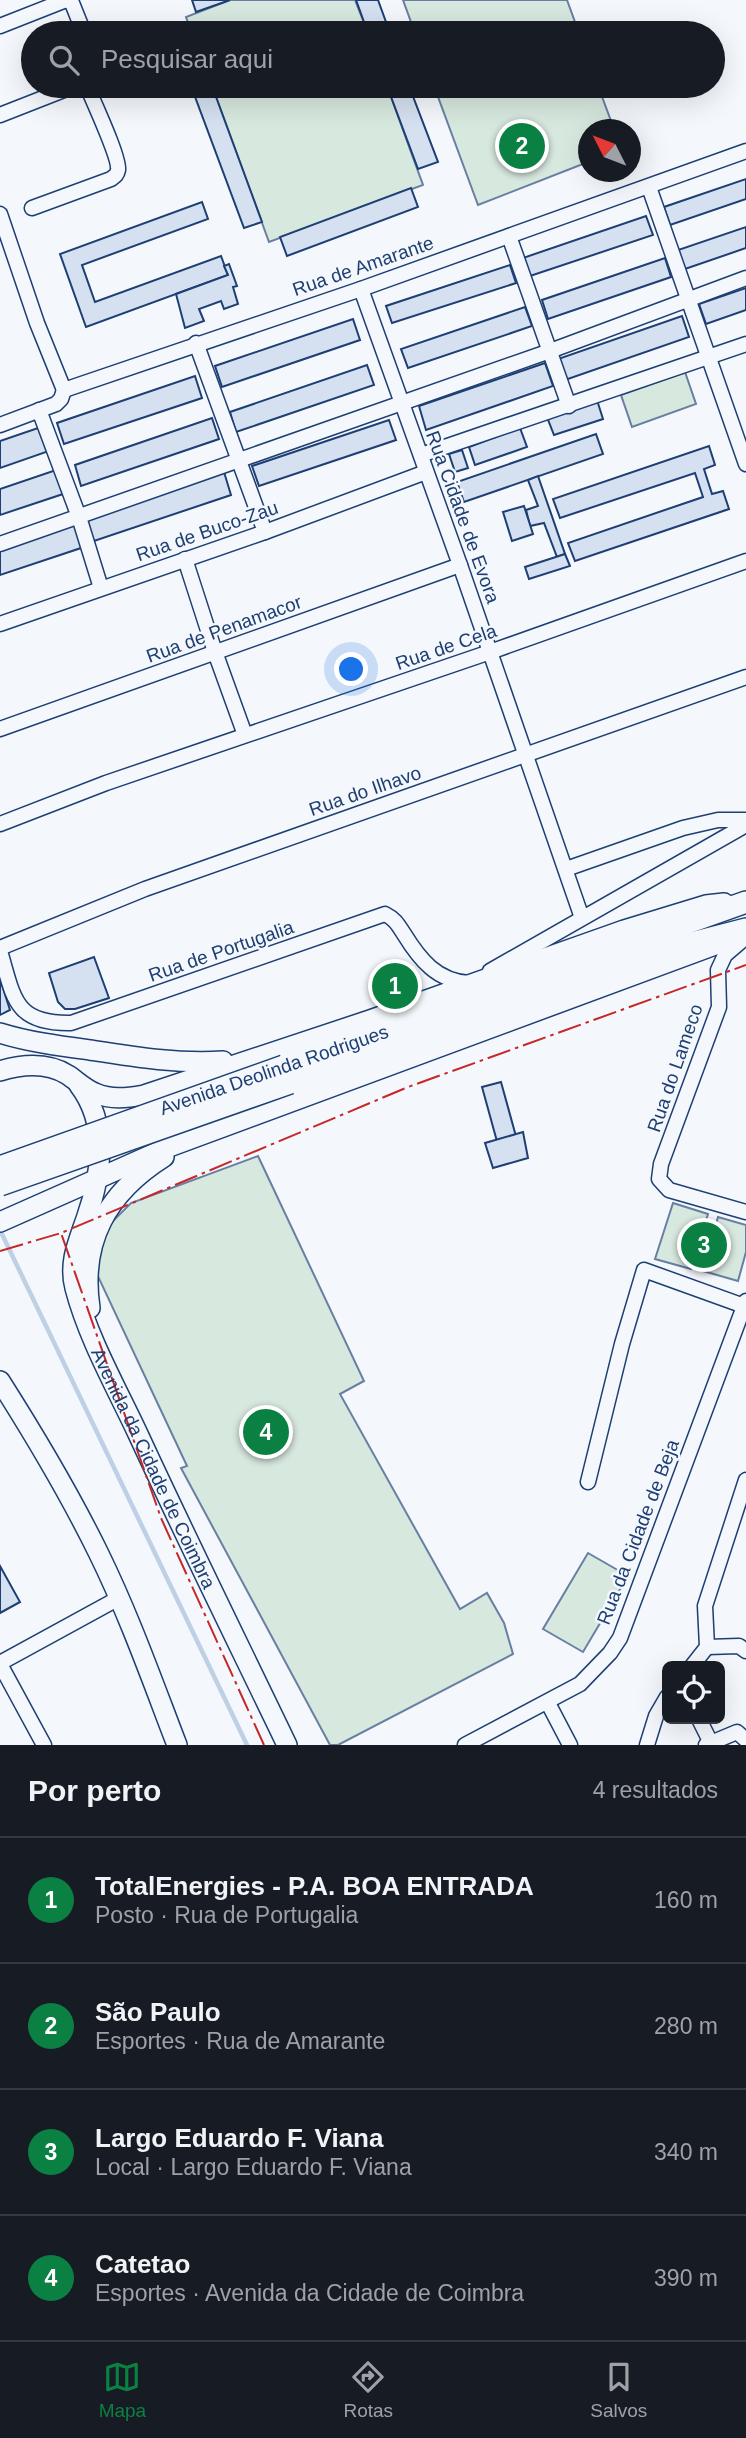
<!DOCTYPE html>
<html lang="pt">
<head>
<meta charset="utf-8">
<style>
  :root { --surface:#171b24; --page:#20242c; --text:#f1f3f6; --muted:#9ea1a6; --line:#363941; --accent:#0b8043 }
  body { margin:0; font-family:Arial,sans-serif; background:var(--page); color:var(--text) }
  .controls { position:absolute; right:21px; bottom:21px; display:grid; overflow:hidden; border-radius:10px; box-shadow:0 7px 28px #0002 }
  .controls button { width:63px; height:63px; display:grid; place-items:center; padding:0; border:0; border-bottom:2px solid var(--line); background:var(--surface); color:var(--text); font:35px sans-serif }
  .compass { position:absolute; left:578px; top:119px; width:63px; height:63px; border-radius:50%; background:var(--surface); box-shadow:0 7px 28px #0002; rotate:312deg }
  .you { position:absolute; left:352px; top:670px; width:24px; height:24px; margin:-18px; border:5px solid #fff; border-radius:50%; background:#1a73e8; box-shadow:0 0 0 10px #1a73e833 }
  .badge { display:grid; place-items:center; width:46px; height:46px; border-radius:50%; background:var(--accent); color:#fff; font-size:23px; font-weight:700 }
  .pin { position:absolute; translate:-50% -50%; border:4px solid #fff; box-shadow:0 2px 7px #0006 }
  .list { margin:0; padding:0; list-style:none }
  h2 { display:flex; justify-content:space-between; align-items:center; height:91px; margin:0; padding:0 28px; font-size:30px }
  h2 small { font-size:23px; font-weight:400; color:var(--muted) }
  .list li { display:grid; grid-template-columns:46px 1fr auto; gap:21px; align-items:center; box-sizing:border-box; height:126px; padding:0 28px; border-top:2px solid var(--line) }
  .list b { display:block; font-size:26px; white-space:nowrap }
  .list p { margin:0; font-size:23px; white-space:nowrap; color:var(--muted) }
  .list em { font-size:23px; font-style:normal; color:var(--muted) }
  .icon { flex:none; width:38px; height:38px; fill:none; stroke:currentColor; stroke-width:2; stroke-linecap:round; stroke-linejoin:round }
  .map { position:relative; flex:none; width:746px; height:1745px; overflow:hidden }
  .search { position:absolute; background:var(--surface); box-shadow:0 7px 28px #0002; left:21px; right:21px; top:21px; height:77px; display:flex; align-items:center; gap:18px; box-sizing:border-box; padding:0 24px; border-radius:38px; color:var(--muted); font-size:26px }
  .sheet { height:595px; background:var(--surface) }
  nav { display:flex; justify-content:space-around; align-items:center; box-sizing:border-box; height:98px; border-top:2px solid var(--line); background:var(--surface); font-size:19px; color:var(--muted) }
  nav a { display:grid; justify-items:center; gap:4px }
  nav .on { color:var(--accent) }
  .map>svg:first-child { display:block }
  .green { fill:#d7e8df; stroke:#687fa3; stroke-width:2 }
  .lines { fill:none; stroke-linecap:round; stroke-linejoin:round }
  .stream { stroke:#bed0e5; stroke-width:4.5 }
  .building { fill:#d5e0f0; stroke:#1d3f73; stroke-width:2 }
  .minor-casing { stroke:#1d3f73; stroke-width:17 }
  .major-casing { stroke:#1d3f73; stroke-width:22 }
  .highway-casing { stroke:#1d3f73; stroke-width:24 }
  .minor { stroke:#f4f7fb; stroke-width:14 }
  .major { stroke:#f4f7fb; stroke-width:19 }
  .highway { stroke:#f4f7fb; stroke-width:21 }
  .highway-bridge-casing { stroke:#1d3f73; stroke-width:24; stroke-linecap:butt }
  .highway-bridge { stroke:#f4f7fb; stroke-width:21 }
  .power { stroke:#c62828; stroke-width:2; stroke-dasharray:24 5 3.5 5; stroke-linecap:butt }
  .labels { text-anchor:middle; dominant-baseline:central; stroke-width:5; stroke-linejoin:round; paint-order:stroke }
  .street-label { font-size:19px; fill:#1d3f73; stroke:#f4f7fb }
</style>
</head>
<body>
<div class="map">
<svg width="746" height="1745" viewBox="0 0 746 1745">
  <rect width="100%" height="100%" fill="#f4f7fb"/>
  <g class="green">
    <polygon points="230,0 355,0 368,33 192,33 186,17"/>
    <polygon points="403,0 567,0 579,33 415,33"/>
    <polygon points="212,86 387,86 423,185 269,242"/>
    <polygon points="434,86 598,86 614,129 588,130 588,162 478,205"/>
    <polygon points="685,372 696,404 632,427 621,395"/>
    <polygon points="258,1156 364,1381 340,1394 460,1609 487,1593 504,1623 513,1654 338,1745 330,1745 181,1468 187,1466 95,1270 106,1228 131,1203"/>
    <polygon points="673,1203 708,1214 691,1269 655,1259"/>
    <polygon points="718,1217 746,1225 746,1252 738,1281 703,1271"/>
    <polygon points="588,1553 628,1576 583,1652 543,1629"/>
  </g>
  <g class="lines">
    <polyline class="stream" points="0,1230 247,1745"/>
  </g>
  <g class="building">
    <polygon points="192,0 230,0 196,12"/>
    <polygon points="356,0 378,0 390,33 368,33"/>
    <polygon points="191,86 212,86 262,222 244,228"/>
    <polygon points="387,86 409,86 438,162 418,169"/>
    <polygon points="746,179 746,199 670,225 664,207"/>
    <polygon points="411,188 418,207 287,256 280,237"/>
    <polygon points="202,202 208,219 82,265 95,302 221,256 228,275 86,327 60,254"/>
    <polygon points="646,216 653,235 530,276 523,258"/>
    <polygon points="746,227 746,248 685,269 678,250"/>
    <polygon points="665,258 671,277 548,319 542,300"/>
    <polygon points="229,264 237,286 233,287 238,304 224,309 221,301 199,309 204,321 185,328 176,294 228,275 224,266"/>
    <polygon points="510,265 516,283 392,323 386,306"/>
    <polygon points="746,288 746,310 706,324 699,304"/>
    <polygon points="525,307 532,326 408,368 401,349"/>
    <polygon points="682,316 689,337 565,380 558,359"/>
    <polygon points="353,319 360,340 222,387 215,366"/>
    <polygon points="545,363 553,386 426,430 419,406"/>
    <polygon points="367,365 374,385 236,432 230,412"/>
    <polygon points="195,376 202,398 64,444 57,423"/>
    <polygon points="597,400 603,419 554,435 547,417"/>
    <polygon points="212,418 219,439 81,486 75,465"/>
    <polygon points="389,420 396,440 259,486 252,466"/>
    <polygon points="41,427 49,451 0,468 0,441"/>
    <polygon points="520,428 527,447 475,465 469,447"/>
    <polygon points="596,434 603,454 464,502 457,482"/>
    <polygon points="709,446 715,465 704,469 712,494 723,491 729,509 575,561 568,543 703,497 695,473 560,518 553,499"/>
    <polygon points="462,450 468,468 455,472 449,454"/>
    <polygon points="59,469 66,493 0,515 0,489"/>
    <polygon points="224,472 231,495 91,542 84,519"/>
    <polygon points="538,476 565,554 557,557 544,523 530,526 526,510 538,506 528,480"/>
    <polygon points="524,506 533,534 512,541 503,512"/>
    <polygon points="76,524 84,547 0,575 0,549"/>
    <polygon points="565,554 570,566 529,579 525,567"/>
    <polygon points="94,957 109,998 75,1009 65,1009 58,1002 49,973"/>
    <polygon points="0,979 10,1010 0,1015"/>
    <polygon points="501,1082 517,1140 498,1145 482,1087"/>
    <polygon points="523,1132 528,1158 493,1168 485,1143"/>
    <polygon points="0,1566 20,1602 0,1613"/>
  </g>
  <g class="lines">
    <defs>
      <g id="minor">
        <polyline points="0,26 66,0 72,3 84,33"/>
        <polyline points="0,115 74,86"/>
        <polyline points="649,187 746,464"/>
        <path d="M32 208 111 179C115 176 117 175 118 170 120 158 93 101 87 86"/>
        <polyline points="0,214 37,323 64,390"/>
        <polyline points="509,236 569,406"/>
        <polyline points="361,289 460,565 582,918"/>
        <polyline points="196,343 265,532"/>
        <polyline points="64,390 361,289 746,151"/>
        <polyline points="39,410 79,517 101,588"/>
        <polyline points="0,425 56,404 61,399 64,390"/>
        <polyline points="421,455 746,344"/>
        <polyline points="0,544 550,351 746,278"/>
        <polyline points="185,559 215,652 245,735"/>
        <polyline points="0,624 265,532 426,472"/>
        <polyline points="0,729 460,565"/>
        <polyline points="0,824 106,783 490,652 746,561"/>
        <polyline points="566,869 683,828 718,820 746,820"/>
        <polyline points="746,937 725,955 718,970 719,1007 661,1164 659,1179 669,1190 746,1212"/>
        <polyline points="0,948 145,889 746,677"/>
        <path d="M0 951C14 998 14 1024 71 1023L385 914C395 919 398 925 404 934 420 960 437 981 469 983"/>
        <polyline points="490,971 746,825"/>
        <polyline points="588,1482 622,1344 644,1270 744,1306"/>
        <polyline points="707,1647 739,1646 746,1651"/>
        <polyline points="0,1663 119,1598"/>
        <polyline points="0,1664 44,1745"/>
        <polyline points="692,1666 707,1647 705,1606 746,1480"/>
        <polyline points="548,1703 570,1745"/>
        <polyline points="699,1719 711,1743"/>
        <polyline points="465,1745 580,1684 610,1653 620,1638 746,1301"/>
        <polyline points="647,1745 656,1716 667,1697"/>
        <polyline points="706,1745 737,1732 746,1740"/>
      </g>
      <g id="major">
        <path d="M0 1033C29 1042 60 1046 90 1050 135 1057 178 1064 223 1061"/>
        <path d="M0 1071C23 1064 47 1062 68 1075 77 1081 85 1089 95 1093 111 1100 127 1098 144 1095L370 1020 624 930 706 905 724 903"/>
        <path id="s1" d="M79 1085C108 1123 102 1173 87 1216 79 1240 68 1262 75 1288 88 1338 116 1387 138 1434 186 1538 237 1641 287 1745"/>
        <polyline points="0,1222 169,1147 723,942"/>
        <path d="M90 1308C80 1241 107 1193 164 1157"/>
        <path d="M0 1381C35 1436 69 1493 98 1552 129 1615 152 1680 177 1745"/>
      </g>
      <g id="highway">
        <polyline points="284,1066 746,902"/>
        <polyline points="290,1083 692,943 746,929"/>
      </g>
    </defs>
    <use href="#minor" class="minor-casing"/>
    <use href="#major" class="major-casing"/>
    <use href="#highway" class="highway-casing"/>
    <use href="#minor" class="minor"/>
    <use href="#major" class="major"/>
    <use href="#highway" class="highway"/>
    <defs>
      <g id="highway-bridge">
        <polyline points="0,1167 284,1066"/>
        <polyline points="0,1185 290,1083"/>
      </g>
    </defs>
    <use href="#highway-bridge" class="highway-bridge-casing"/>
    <use href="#highway-bridge" class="highway-bridge"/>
    <g class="power">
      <polyline points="0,1251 61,1233"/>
      <polyline points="264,1745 161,1518 61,1233 408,1087 746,965"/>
    </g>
  </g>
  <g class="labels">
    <g class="street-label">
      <text transform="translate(363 266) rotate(-19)">Rua de Amarante</text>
      <text transform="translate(463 517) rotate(70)">Rua Cidade de Evora</text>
      <text transform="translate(207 531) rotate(-19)">Rua de Buco-Zau</text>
      <text transform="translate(224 629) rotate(-20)">Rua de Penamacor</text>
      <text transform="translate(446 647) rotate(-19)">Rua de Cela</text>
      <text transform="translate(365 791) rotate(-19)">Rua do Ilhavo</text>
      <text transform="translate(221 951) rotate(-19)">Rua de Portugalia</text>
      <text transform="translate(675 1068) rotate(-71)">Rua do Lameco</text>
      <text transform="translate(274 1070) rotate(-19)">Avenida Deolinda Rodrigues</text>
      <text stroke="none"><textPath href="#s1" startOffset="408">Avenida da Cidade de Coimbra</textPath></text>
      <text transform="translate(638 1532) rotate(-69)">Rua da Cidade de Beja</text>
    </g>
  </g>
</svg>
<div class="controls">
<button><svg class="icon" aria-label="locate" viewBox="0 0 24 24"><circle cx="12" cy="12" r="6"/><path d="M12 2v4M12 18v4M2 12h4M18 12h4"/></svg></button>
</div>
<svg class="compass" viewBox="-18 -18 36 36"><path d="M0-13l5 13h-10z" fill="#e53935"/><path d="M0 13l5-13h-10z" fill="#9ea1a6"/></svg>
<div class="you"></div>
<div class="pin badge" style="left:395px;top:986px">1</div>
<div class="pin badge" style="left:522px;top:146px">2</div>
<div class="pin badge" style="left:704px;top:1245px">3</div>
<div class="pin badge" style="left:266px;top:1432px">4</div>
<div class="search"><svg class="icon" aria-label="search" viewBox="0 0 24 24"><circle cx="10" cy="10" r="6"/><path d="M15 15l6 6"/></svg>Pesquisar aqui</div>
</div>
<section class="sheet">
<h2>Por perto<small>4 resultados</small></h2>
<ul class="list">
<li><span class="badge">1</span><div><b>TotalEnergies - P.A. BOA ENTRADA</b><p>Posto · Rua de Portugalia</p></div><em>160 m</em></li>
<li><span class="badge">2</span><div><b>São Paulo</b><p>Esportes · Rua de Amarante</p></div><em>280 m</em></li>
<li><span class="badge">3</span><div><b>Largo Eduardo F. Viana</b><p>Local · Largo Eduardo F. Viana</p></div><em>340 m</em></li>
<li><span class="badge">4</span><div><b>Catetao</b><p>Esportes · Avenida da Cidade de Coimbra</p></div><em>390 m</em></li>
</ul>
</section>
<nav>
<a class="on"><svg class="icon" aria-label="map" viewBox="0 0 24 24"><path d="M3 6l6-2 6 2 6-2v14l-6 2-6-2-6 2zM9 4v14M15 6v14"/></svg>Mapa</a>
<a><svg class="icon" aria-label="directions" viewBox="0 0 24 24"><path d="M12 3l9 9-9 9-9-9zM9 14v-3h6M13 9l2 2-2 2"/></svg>Rotas</a>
<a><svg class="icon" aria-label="saved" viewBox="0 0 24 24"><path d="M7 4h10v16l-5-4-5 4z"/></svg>Salvos</a>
</nav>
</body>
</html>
